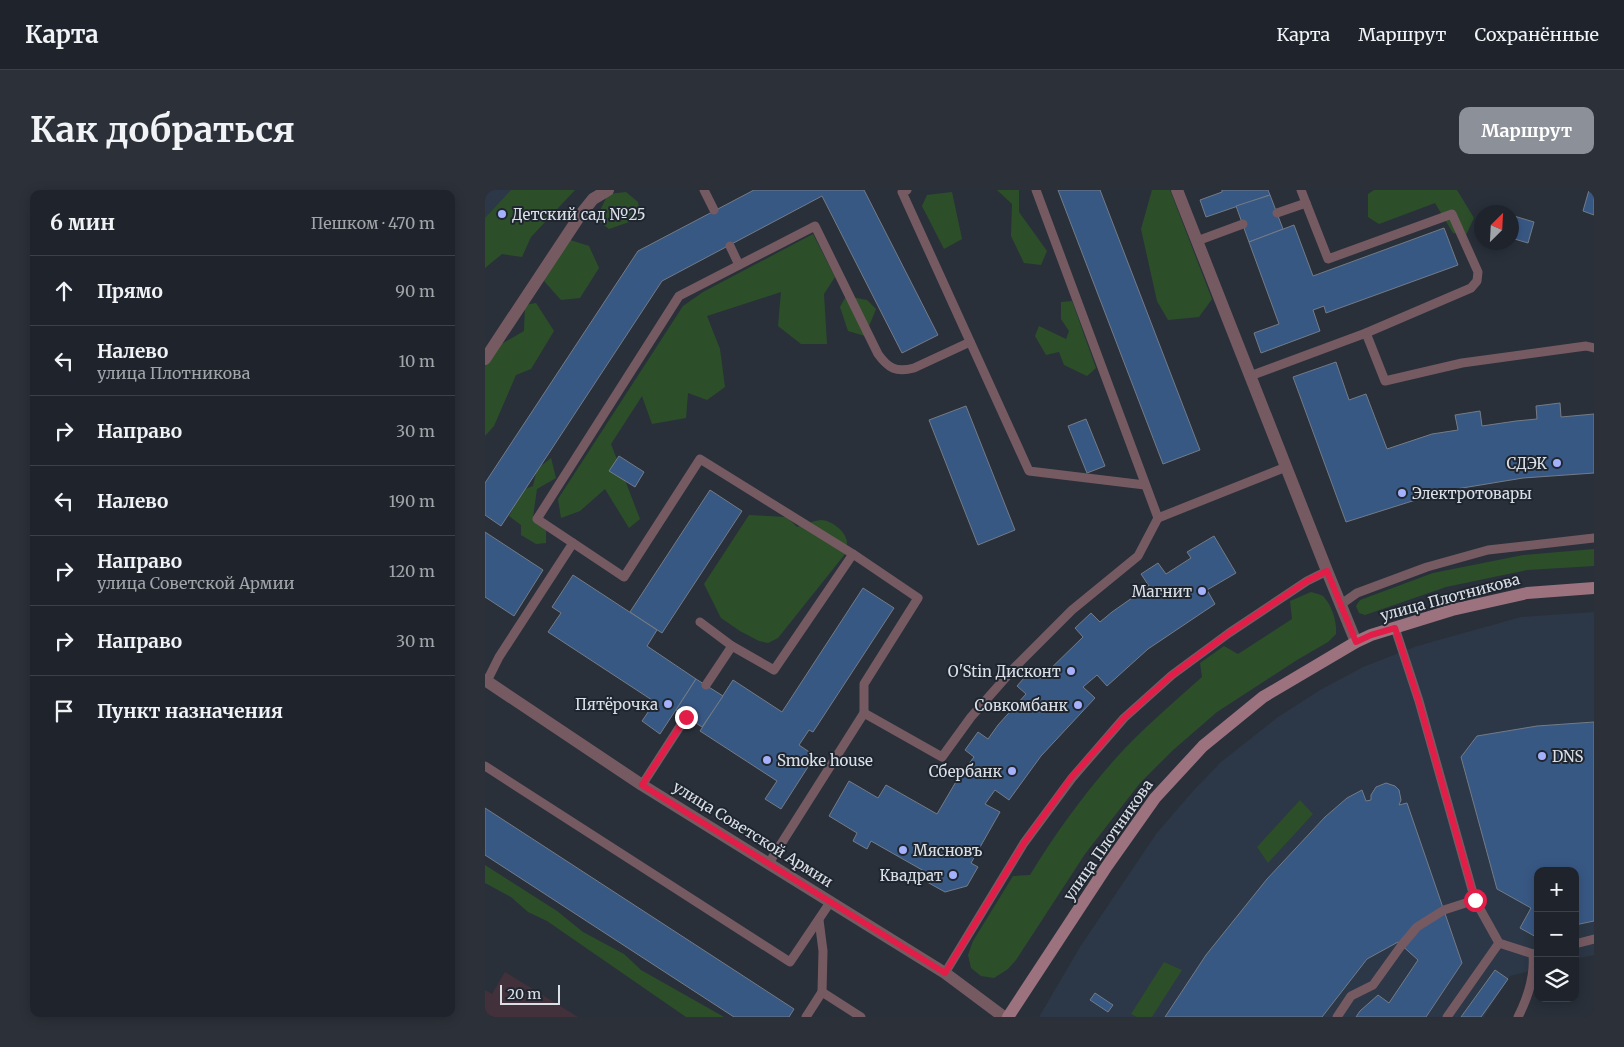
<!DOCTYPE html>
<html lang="ru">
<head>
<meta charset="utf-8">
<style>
  :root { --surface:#1f242c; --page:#2c3038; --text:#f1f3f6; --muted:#a1a4a9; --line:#3c4148; --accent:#8c9099 }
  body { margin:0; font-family:Merriweather,serif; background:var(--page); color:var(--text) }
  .controls { position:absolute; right:15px; bottom:15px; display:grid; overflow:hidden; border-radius:10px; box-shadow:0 2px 12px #0003 }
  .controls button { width:45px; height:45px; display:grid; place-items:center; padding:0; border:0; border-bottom:1px solid var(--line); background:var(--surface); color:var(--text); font:25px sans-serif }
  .compass { position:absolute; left:989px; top:15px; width:45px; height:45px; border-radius:50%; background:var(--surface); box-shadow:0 2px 12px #0003; rotate:24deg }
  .scale { position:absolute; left:15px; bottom:12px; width:60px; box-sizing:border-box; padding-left:5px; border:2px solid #dbe0e7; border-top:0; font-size:14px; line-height:18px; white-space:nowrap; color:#dbe0e7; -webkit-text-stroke:4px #1f2630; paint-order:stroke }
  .stop { position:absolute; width:15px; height:15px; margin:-11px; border:4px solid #e11d48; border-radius:50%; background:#fff }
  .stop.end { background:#e11d48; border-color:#fff; box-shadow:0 1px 5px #0008 }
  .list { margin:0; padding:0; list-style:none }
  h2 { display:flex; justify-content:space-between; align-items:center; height:65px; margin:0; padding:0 20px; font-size:21px }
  h2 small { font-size:16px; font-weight:400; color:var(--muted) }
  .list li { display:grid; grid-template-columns:32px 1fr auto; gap:15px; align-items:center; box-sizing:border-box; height:70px; padding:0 20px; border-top:1px solid var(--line) }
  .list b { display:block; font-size:19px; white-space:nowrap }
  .list p { margin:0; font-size:16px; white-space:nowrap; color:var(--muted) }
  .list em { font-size:16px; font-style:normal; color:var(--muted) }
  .icon { flex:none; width:28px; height:28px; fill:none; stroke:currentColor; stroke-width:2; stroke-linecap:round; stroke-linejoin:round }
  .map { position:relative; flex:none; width:1109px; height:827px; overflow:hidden; border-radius:10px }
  header { display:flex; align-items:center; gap:30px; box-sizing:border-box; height:70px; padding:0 25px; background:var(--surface); border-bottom:1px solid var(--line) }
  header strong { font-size:24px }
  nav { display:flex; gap:28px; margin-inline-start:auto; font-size:18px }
  .intro { display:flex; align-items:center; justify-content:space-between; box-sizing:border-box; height:120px; padding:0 30px }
  h1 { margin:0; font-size:35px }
  .button { padding:12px 22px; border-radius:10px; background:var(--accent); color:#fff; font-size:18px; font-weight:700 }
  main { display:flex; gap:30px; padding:0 30px }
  aside { flex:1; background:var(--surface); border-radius:10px; box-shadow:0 2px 12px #0003 }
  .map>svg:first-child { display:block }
  .built { fill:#2c3747 }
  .industrial { fill:#42313b }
  .green { fill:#2c4f2a }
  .building { fill:#385884; stroke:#737b87 }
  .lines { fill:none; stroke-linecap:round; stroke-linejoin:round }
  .service { stroke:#765a62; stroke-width:9 }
  .minor { stroke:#765a62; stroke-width:12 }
  .secondary { stroke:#9c727e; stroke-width:12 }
  .route { stroke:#e11d48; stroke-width:6 }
  .poi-dot { fill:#a6b1fc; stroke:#1f2630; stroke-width:2 }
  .labels { text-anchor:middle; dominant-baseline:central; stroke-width:4; stroke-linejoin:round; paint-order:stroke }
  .poi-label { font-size:15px; fill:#dbe0e7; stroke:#1f2630; text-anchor:end }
  .street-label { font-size:15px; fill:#dbe0e7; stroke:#1f2630 }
</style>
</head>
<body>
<header>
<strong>Карта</strong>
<nav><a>Карта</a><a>Маршрут</a><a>Сохранённые</a></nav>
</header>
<div class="intro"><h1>Как добраться</h1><a class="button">Маршрут</a></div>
<main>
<aside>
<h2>6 мин<small>Пешком · 470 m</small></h2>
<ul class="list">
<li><svg class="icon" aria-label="ahead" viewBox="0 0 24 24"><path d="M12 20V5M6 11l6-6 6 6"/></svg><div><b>Прямо</b></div><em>90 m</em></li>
<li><svg class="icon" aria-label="left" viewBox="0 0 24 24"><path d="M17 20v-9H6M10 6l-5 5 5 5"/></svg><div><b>Налево</b><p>улица Плотникова</p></div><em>10 m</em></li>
<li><svg class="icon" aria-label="right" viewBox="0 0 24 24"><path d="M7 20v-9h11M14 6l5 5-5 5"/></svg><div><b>Направо</b></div><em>30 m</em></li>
<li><svg class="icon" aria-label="left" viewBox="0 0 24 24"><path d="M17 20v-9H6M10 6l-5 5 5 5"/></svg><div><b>Налево</b></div><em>190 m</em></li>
<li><svg class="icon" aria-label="right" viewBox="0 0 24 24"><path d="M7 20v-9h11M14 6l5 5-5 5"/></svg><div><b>Направо</b><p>улица Советской Армии</p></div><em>120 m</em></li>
<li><svg class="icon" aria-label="right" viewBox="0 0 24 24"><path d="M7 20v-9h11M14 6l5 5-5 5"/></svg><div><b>Направо</b></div><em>30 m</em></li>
<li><svg class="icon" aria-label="arrive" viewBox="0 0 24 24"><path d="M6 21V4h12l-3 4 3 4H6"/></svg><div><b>Пункт назначения</b></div></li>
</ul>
</aside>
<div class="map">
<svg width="1109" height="827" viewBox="0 0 1109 827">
  <rect width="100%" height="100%" fill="#29303a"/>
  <g class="built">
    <polygon points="0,0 55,0 0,76"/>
    <polygon points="1109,422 1109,765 1090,769 1090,681 1053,681 1053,779 1025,786 999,827 554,827 595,757 671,644 708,601 736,572 793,527 835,500 878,477 932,456 1036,427"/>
  </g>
  <polygon class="industrial" points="20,782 93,827 0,827 0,800 7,804"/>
  <g class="green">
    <polygon points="26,0 90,0 46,47 37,67 17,64 0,78 0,28"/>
    <polygon points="512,0 534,0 534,22 562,61 556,75 539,73 526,46 527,14"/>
    <polygon points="667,0 685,0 727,109 714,127 683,130 672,111 656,39"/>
    <polygon points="889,0 972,0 989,28 981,45 968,43 950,13 894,34 883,27 883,4"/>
    <polygon points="141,2 153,12 156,28 124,39 111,29 123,4"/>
    <polygon points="467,2 477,49 459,59 437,16 442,5"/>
    <polygon points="328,44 350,87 339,104 342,154 316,154 293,136 296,102 222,126 235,159 240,197 222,210 203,203 201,228 167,234 157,206 126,254 155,329 144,338 120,299 95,321 76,328 73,309 198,116 218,102"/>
    <polygon points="82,49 104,56 114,78 95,108 76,110 59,91"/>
    <polygon points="361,106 382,110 391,119 380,146 363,141 355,117"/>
    <polygon points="587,111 611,178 602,186 579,175 574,162 561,165 550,146 554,136 581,149 584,141 576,129 576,112"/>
    <polygon points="51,113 69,141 46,179 31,185 9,236 0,246 0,175 11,157 39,141 40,115"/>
    <polygon points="66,268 71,288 52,299 48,327 61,338 61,353 51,354 36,345 36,335 24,326 38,300 48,296 52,279"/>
    <path d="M264 325 302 327 312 337C320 334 328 331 336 330 346 330 361 341 362 352 362 355 361 360 360 364L293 448 283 453 274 451 255 441 236 428 219 394Z"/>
    <polygon points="1109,359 1109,376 1042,380 961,397 880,425 874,423 871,416 875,410 948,383 1038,365"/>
    <path d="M826 402C829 403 835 404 838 406 847 415 852 432 851 444L843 452 812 470 732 522 687 561 655 593 600 664 531 770 523 779 509 788 496 786 486 778 483 765 488 751 528 686 545 685C570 644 599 604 631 568 657 539 688 513 717 487L715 473 739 456 753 464 807 429 805 411Z"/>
    <polygon points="815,610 828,624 783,673 772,657"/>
    <polygon points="0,675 72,721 98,742 139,764 156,780 239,827 201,827 62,731 43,722 26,707 0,693"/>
    <polygon points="679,772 697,780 667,827 652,827 646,824"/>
  </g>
  <g class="building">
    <polygon points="269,0 379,0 453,145 417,163 337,6 177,91 16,336 0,325 0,293 153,61"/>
    <polygon points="573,0 615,0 715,260 678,274"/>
    <polygon points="737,0 783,0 785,5 721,27 715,10 737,2"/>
    <polygon points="1104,0 1109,0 1109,25 1098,21"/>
    <polygon points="785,5 798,39 764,52 751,16"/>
    <polygon points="1029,26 1049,32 1043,53 1026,48 1026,34"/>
    <polygon points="809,35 828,86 959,38 973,75 841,123 839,116 828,120 835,141 776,163 769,143 794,134 764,52"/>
    <polygon points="851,172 864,210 881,204 902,259 947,244 973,240 970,225 995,221 997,236 1031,231 1052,229 1051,216 1075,213 1076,227 1109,224 1109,283 1038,288 959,301 861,332 808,187"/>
    <polygon points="481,216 530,340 493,355 444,230"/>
    <polygon points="601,229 620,276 602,283 583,236"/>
    <polygon points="134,266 159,282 150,297 124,281"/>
    <polygon points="225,300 257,321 177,443 145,422"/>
    <polygon points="0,342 58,380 29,426 0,407"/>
    <polygon points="729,346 751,383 722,400 730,414 663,459 622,496 612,485 598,497 610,508 556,566 524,610 510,600 500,614 515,622 486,673 493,677 482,696 460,702 442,692 446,685 386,651 382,659 368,651 372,643 344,626 364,591 393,608 401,595 452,624 472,590 489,567 480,560 493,542 503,549 513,535 541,504 532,496 546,480 555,489 598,447 590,438 606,423 615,432 627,422 664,396 656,384 673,373 681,384 706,368 702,362"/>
    <polygon points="88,385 172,440 162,456 211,489 175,544 157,531 170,512 63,442 76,423 67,417"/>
    <polygon points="378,398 409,418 328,542 324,540 314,555 330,566 296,619 280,609 292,591 215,541 248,490 297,522"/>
    <polygon points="211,489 238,506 217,537 191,520"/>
    <polygon points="1109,532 1109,731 1090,735 1090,681 1053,681 1053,748 1035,738 1046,718 1012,699 976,567 992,546 1052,536"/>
    <polygon points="901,593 910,596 914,600 916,610 914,615 922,613 977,773 941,827 871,827 875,821 893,805 904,813 933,770 913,752 882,769 837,827 680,827 721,765 782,689 840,627 862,608 877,600 881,611 886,610 886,605 891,597"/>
    <polygon points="0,618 309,819 304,827 249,827 0,665"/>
    <polygon points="1010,780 1023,789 996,827 976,827"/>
    <polygon points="610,803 628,815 623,822 605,810"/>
  </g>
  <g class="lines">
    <g class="service">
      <polyline points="219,0 229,20"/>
      <polyline points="422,0 417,2 544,281 660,295"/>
      <polyline points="551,0 673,328"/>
      <polyline points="816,0 821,13"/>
      <polyline points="792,23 821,13 843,69 967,24 993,82 992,91 986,98 881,143"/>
      <polyline points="712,51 758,34"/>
      <polyline points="245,56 254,75"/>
      <polyline points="765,186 881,143 900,191 977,173 1101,156 1109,158"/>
      <polyline points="88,353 139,387 215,269 368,364"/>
      <polyline points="855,415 872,403 942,377 1003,360 1109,348"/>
      <polyline points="215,432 247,456 289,480 368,364 433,408 379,494 379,523"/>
      <polyline points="910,438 934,511 990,710 1014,753 1048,764 1053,763"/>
      <path d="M2 491 14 467 88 353 52 329 194 106 330 36 393 164C403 178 411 183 429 178L485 152"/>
      <polyline points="221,495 247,456"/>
      <polyline points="0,576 305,772 346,711"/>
      <polyline points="157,595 201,527"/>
      <polyline points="284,673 379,523 457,567 486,527 530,477 587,420 653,366 673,328 801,277"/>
      <polyline points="1090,754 1109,749"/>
      <polyline points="460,783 539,653 587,588 639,528 687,485 744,443 822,391 842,381"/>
      <polyline points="337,802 376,827"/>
      <polyline points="321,827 337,802 338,761 334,730"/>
      <polyline points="852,827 866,806 888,795 916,756 932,737 959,720 990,710"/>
      <polyline points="962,827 1014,753"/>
      <path d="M1033 827C1043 807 1050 787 1048 764"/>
    </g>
    <g class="minor">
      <polyline points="692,0 842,381 871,452"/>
      <polyline points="0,169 96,24 108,9 123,0"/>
      <polyline points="0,490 157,595 460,783 519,827"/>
    </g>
    <polyline class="secondary" points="523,827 622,676 670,608 718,556 778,507 871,452 886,445 967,420 1042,403 1109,398"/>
  </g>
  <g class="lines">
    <polyline class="route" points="201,527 157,595 460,783 539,653 586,588 639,528 687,485 744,443 822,391 842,381 871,452 886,445 910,438 934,512 990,710"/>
  </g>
  <g class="poi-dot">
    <circle cx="17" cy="24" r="5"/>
    <circle cx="1072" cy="273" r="5"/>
    <circle cx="917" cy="303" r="5"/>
    <circle cx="717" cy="401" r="5"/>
    <circle cx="586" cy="481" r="5"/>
    <circle cx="183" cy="514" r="5"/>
    <circle cx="593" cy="515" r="5"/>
    <circle cx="1057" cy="566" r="5"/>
    <circle cx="282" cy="570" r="5"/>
    <circle cx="527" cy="581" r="5"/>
    <circle cx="418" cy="660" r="5"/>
    <circle cx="468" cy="685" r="5"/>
  </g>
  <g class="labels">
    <g class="poi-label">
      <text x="27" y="24" text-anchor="start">Детский сад №25</text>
      <text x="1062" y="273">СДЭК</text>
      <text x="927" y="303" text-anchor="start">Электротовары</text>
      <text x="707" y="401">Магнит</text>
      <text x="576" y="481">O'Stin Дисконт</text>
      <text x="173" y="514">Пятёрочка</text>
      <text x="583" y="515">Совкомбанк</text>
      <text x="1067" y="566" text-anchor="start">DNS</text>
      <text x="292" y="570" text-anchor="start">Smoke house</text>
      <text x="517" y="581">Сбербанк</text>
      <text x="428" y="660" text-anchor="start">Мясновъ</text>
      <text x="458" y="685">Квадрат</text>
    </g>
    <g class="street-label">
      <text transform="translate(965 407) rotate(-15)">улица Плотникова</text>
      <text transform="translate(268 644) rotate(32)">улица Советской Армии</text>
      <text transform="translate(623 650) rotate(-55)">улица Плотникова</text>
    </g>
  </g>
</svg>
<div class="controls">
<button>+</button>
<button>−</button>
<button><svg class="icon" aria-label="layers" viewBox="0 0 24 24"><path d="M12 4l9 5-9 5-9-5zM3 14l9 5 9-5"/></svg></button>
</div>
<svg class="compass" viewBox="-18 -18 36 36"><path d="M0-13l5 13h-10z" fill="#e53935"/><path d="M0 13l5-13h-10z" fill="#a1a4a9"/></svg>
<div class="scale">20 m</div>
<div class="stop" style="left:990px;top:710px"></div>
<div class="stop end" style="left:201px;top:527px"></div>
</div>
</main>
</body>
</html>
